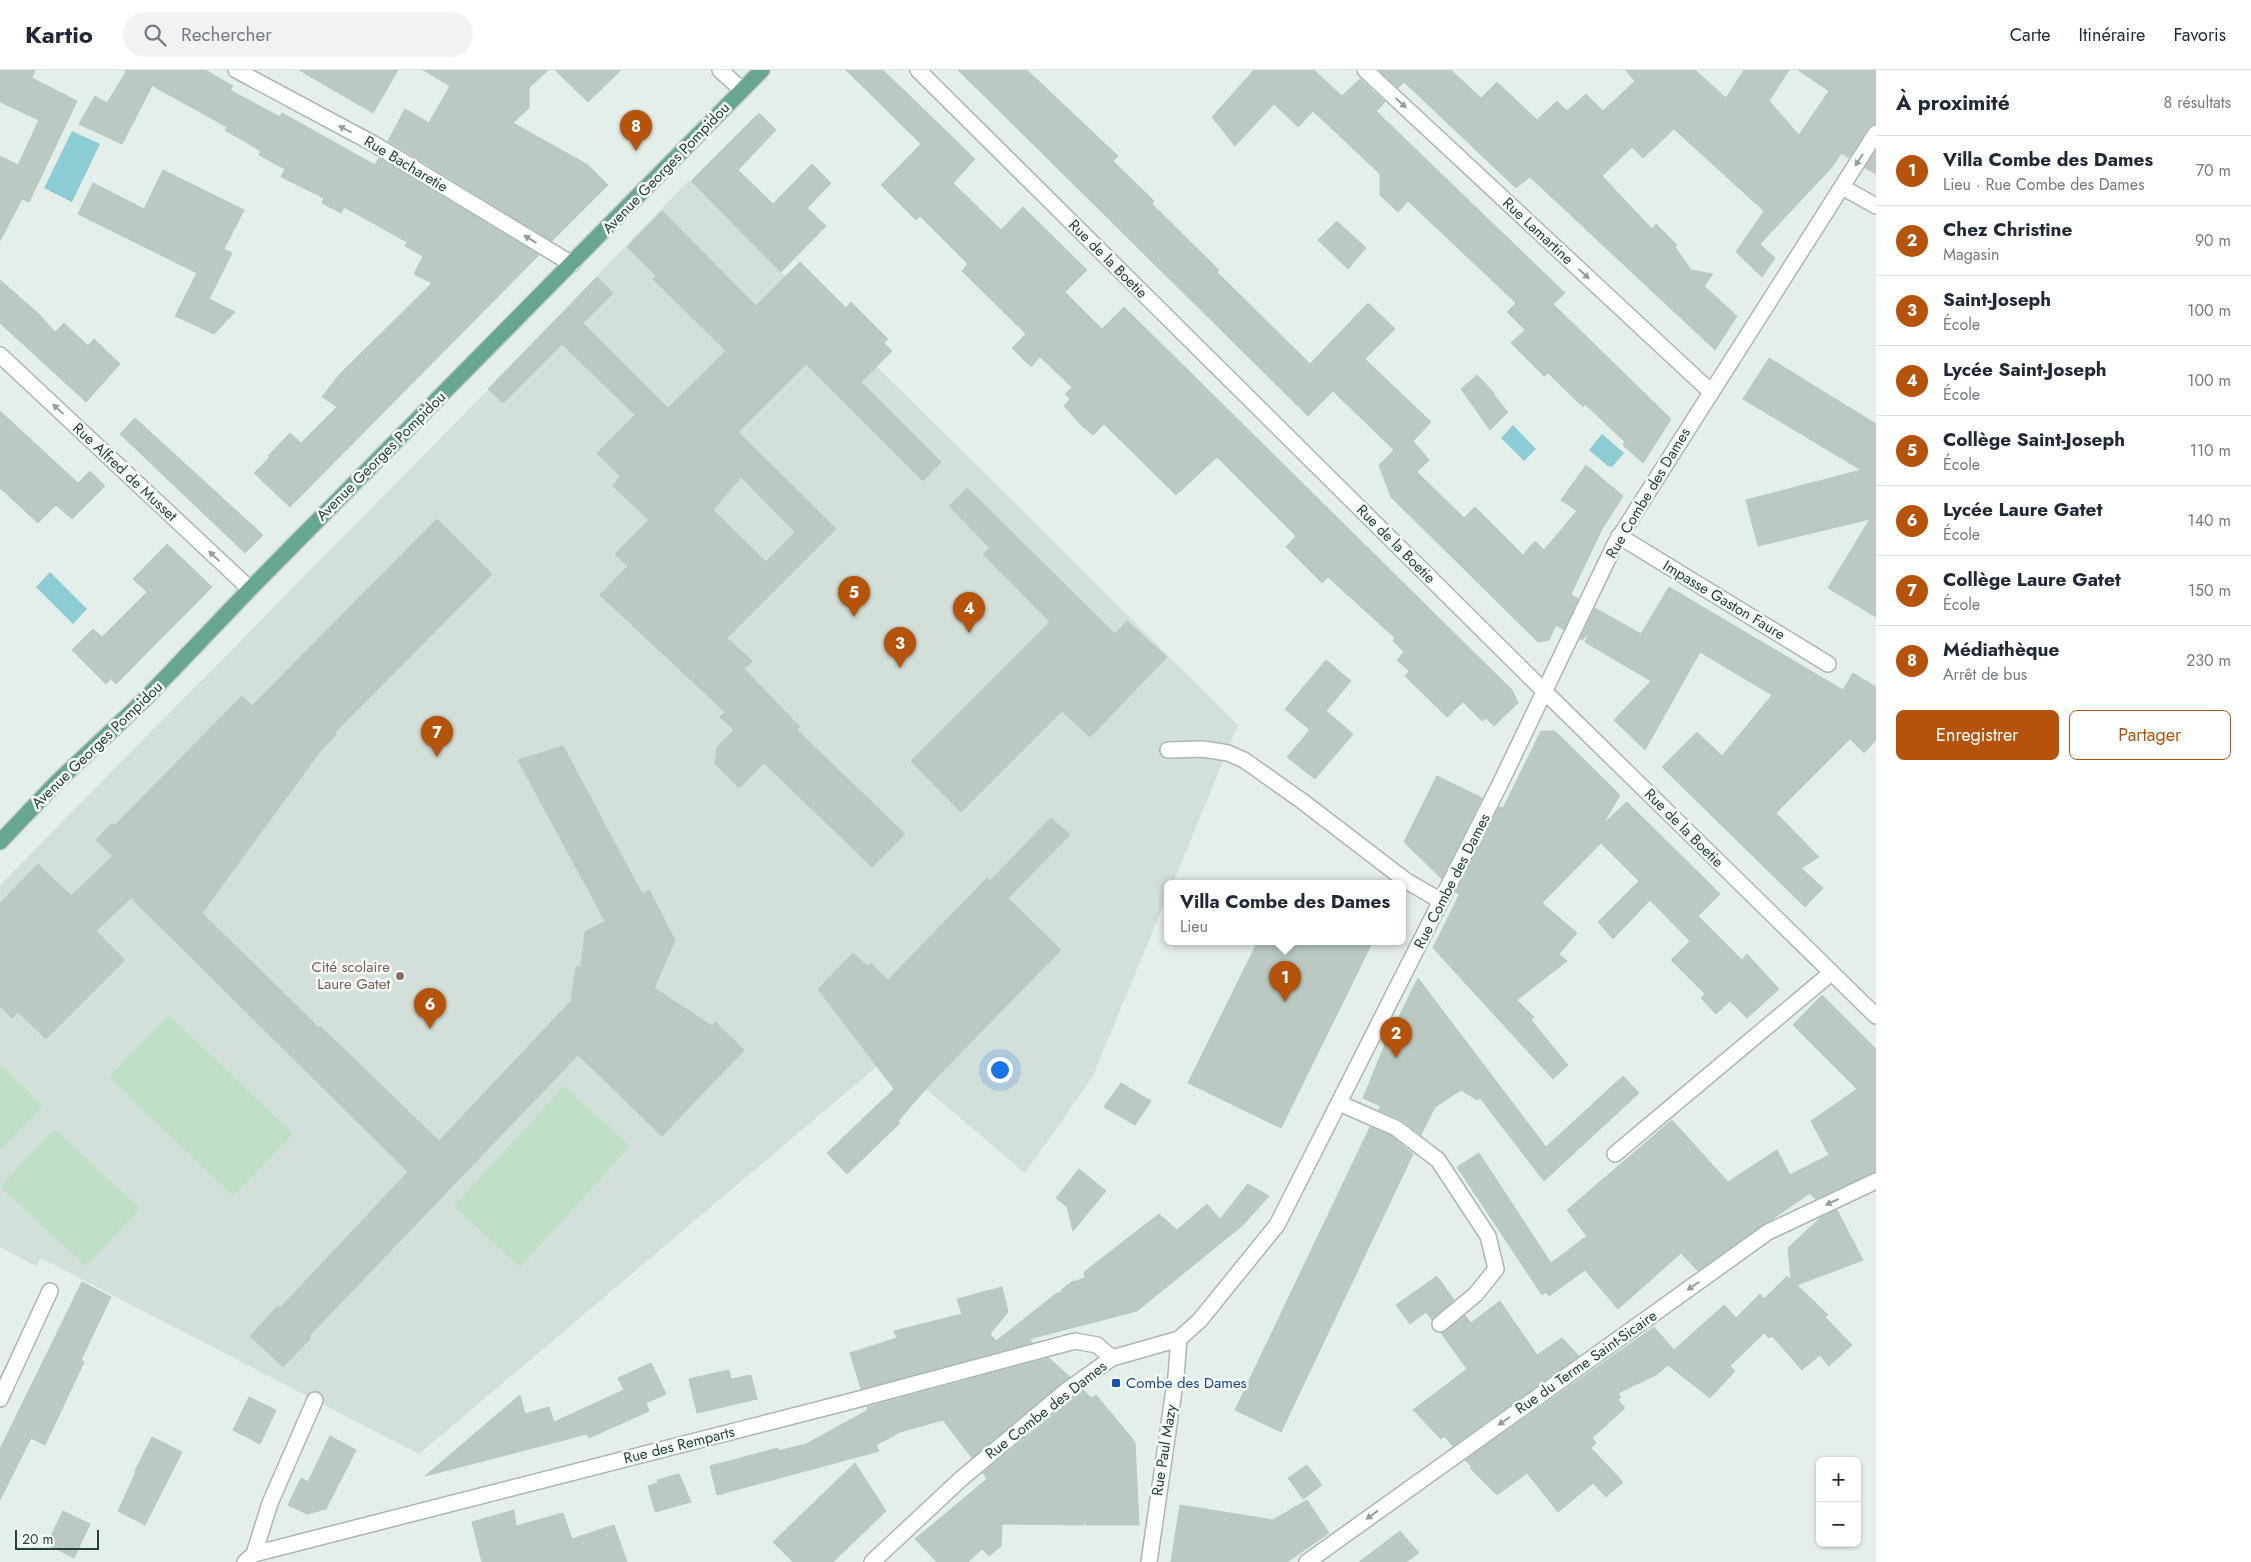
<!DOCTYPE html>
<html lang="fr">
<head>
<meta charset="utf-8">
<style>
  :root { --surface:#fff; --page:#f2f2f3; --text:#1f2937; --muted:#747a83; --line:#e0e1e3; --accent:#b45309 }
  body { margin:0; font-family:Jost,sans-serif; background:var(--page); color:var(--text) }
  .controls { position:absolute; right:15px; bottom:15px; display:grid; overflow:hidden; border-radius:8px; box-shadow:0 1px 4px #0004 }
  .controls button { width:45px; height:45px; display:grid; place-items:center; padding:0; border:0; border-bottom:1px solid var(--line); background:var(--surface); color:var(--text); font:25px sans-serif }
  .scale { position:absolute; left:15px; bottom:12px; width:84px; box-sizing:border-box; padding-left:5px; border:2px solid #234239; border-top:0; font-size:14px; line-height:18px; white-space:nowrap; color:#234239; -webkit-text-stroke:4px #f6fbf8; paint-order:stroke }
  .you { position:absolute; left:999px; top:999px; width:18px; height:18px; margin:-12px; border:4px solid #fff; border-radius:50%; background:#1a73e8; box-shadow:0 0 0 8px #1a73e833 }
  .badge { display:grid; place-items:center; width:32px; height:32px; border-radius:50%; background:var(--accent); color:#fff; font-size:16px; font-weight:700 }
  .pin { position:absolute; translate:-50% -41px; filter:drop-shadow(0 1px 2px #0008) }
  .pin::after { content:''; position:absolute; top:26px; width:18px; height:15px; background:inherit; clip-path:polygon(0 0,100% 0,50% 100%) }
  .popup { position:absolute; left:1164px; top:810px; width:242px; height:65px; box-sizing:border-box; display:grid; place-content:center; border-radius:8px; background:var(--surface); filter:drop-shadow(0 1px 4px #0005); font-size:16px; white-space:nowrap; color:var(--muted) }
  .popup b { font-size:19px; color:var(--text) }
  .popup::after { content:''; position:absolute; left:50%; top:100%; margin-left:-10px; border:10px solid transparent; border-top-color:var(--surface) }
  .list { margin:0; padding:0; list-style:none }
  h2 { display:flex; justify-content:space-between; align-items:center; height:65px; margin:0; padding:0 20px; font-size:21px }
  h2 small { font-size:16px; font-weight:400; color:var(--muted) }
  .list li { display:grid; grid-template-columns:32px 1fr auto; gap:15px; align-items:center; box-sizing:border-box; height:70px; padding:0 20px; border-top:1px solid var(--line) }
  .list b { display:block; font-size:19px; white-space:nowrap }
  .list p { margin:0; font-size:16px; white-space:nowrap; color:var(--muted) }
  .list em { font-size:16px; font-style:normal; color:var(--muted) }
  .actions { display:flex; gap:10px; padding:15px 20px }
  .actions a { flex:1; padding:11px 0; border:1px solid var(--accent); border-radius:8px; text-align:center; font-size:18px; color:var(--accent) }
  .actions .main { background:var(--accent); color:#fff }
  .icon { flex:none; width:28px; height:28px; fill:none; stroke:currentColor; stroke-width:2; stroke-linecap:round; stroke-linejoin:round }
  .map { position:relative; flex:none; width:1876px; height:1492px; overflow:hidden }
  header { display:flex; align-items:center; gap:30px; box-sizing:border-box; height:70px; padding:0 25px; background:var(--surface); border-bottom:1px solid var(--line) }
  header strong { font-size:24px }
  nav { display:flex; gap:28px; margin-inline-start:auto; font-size:18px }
  .search { width:350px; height:45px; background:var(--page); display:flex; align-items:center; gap:12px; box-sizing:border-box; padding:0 18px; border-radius:28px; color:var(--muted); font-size:19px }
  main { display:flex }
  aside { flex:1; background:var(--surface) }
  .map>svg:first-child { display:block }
  .built { fill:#d3dfd9 }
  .pitch { fill:#bde0c6 }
  .water { fill:#8bccd5 }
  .building { fill:#bacac3; stroke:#b7c9c1; fill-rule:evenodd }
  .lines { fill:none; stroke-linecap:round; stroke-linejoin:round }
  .minor-casing { stroke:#a7b8b1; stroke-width:18 }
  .major-casing { stroke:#c1cac8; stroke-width:18 }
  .minor { stroke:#fff; stroke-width:15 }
  .major { stroke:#68a694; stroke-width:15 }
  .oneway { fill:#91a09c }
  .education-dot { fill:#8d6e63; stroke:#f6fbf8; stroke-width:2 }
  .transit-dot { fill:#1a4fb4; stroke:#f6fbf8; stroke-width:2 }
  .labels { text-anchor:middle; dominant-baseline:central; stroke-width:5; stroke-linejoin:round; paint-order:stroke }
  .street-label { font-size:15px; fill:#234239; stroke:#f6fbf8 }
  .education-label { font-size:15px; fill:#785e54; stroke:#f6fbf8; text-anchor:end }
  .transit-label { font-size:15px; fill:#164399; stroke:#f6fbf8; text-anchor:start }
</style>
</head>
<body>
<header>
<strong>Kartio</strong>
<div class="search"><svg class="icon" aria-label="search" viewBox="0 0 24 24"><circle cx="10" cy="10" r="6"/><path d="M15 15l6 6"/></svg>Rechercher</div>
<nav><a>Carte</a><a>Itinéraire</a><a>Favoris</a></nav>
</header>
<main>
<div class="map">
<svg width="1876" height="1492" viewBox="0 0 1876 1492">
  <rect width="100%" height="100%" fill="#e5efea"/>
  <polygon class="built" points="689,110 1238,655 1173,813 1168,813 1167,827 1092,1008 1025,1103 888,987 419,1384 41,1188 36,1196 0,1177 0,815 488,320"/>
  <g class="pitch">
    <polygon points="169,945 293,1064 233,1126 109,1007"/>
    <polygon points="0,994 43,1036 0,1080"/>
    <polygon points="564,1016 630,1076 520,1197 454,1136"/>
    <polygon points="54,1059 140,1138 86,1196 0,1117"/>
  </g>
  <g class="water">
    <polygon points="72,61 100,74 72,132 44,118"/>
    <polygon points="1513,355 1536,379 1524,391 1501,368"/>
    <polygon points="1602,364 1624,383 1612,397 1608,396 1589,380"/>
    <polygon points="50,502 87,539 73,554 36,517"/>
  </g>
  <g class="building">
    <polygon points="0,0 35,0 32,8 77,31 29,132 22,129 0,171 0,86 18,95 39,50 0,32"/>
    <polygon points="124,0 205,0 233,16 230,20 280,47 282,43 375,95 379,88 539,185 290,437 254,403 270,387 268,386 290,363 301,373 337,337 322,327 339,305 432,213 414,204 423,186 405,176 407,172 344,137 341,143 322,133 324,128 281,107 285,99 259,85 261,81 225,60 227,57"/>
    <polygon points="299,0 398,0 373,43"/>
    <polygon points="423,0 548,0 529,18 529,38 513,53 588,95 608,115 552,171 388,71 405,39 429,53 450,16"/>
    <polygon points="555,0 621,0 588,32"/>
    <polygon points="846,0 883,0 975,89 953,113 1001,160 1023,137 1087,200 1065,222 1102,259 1124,237 1512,620 1518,633 1494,656 1486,648 1482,651 1463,632 1447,647 1405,606 1409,601 1397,590 1404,582 1393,571 1395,568 1328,507 1322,513 1286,477 1296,466 1217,387 1176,425 1104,354 1093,365 1083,357 1064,336 1070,329 1065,324 1072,317 1040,287 1031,297 1012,278 1026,264 962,201 968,194 920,146 916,150 881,115 921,74"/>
    <polygon points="958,0 1027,0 1118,86 1113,91 1154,131 1152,134 1219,200 1217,202 1310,294 1368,233 1395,259 1365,289 1431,352 1413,371 1429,390 1417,402 1464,448 1475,437 1523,485 1535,471 1544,480 1577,441 1561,430 1586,395 1623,426 1602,459 1571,524 1578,529 1564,560 1556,555 1549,570 1538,572 1391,427 1379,395 1394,380 1333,321 1308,346"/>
    <polygon points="1254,0 1314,0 1342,26 1360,9 1385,32 1376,41 1565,223 1553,234 1671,349 1643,393 1623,375 1625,372 1585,334 1583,337 1548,303 1544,306 1511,273 1525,260 1507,242 1516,233 1408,131 1398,142 1380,125 1380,104 1313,41 1298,57 1274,34 1235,76 1212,47"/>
    <polygon points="1379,0 1451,0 1481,28 1497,12 1537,50 1557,31 1567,41 1586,24 1603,41 1635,11 1625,0 1695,0 1726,28 1744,0 1789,0 1769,31 1799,65 1829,21 1798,0 1876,0 1876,54 1868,58 1849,88 1841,83 1833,96 1760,174 1775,188 1762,207 1736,182 1764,141 1674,59 1643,88 1632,77 1602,106 1652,159 1656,154 1677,175 1675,177 1691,200 1713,204 1704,216 1737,246 1715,280 1530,107 1516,118 1404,12 1398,18"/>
    <polygon points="126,2 152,16 122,74 79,54 95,26 107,33"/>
    <polygon points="759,43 776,60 738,100 773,134 812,94 831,113 807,138 826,156 781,202 691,111"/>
    <polygon points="1876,80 1876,104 1865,98"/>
    <polygon points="163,100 244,140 224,179 232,183 209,229 235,242 214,264 175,246 197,203 78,144 93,113 144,139"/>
    <path d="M662 141 756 236 800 192 846 238 851 232 888 269 884 273 892 281 861 312 941 392 923 411 806 294 738 362 836 459 727 568 752 591 744 599 800 657 797 660 905 764 872 797 764 693 739 718 715 694 717 677 734 660 720 647 725 642 600 525 628 496 615 484 649 450 613 416 620 406 597 383 635 345 562 274 503 333 488 319 597 207 613 223 583 253 668 338 726 281 653 209 656 206 627 177ZM741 407 795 462 766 492 713 440Z"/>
    <polygon points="1337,151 1366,178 1348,199 1318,170"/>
    <polygon points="0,210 39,244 55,262 64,253 88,276 94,269 120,294 86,332 0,253"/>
    <polygon points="1769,288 1876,354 1876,547 1828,518 1870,449 1758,476 1746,430 1861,400 1743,329"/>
    <polygon points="1477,305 1494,323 1493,324 1508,342 1490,360 1461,319"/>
    <polygon points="0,341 78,413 90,401 105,416 72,449 56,435 38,453 0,418"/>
    <polygon points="135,348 263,465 245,483 120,364"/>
    <polygon points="967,418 1115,564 1127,551 1167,587 1090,667 1062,641 961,742 911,691 1050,552 983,484 990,478 949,436"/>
    <polygon points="437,449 492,504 335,662 337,664 321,680 202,843 319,958 320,956 439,1071 571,931 576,897 581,897 585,862 605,851 518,690 563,676 642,824 649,820 675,870 654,918 712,956 715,952 744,980 662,1066 578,985 309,1266 311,1268 283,1297 250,1266 278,1236 280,1238 408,1102 131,828 96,861 125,890 46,969 18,942 12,948 0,936 0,833 38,794 71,826 113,786 96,770 112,753 114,756 242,626 252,636"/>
    <polygon points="167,474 212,517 116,614 111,608 106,614 72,580 93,559 102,567 147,522 133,509"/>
    <polygon points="1669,517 1843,620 1853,603 1876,617 1876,670 1864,683 1850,669 1776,743 1819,787 1801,798 1823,818 1805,837 1662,697 1697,662 1722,686 1772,625 1700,582 1645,680 1614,650 1651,611 1585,572 1589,563 1582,570 1580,569 1595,538 1641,564"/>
    <polygon points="1326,590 1351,611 1326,641 1353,664 1315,709 1287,687 1310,660 1285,639"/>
    <polygon points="1541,661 1555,661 1620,725 1603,754 1627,732 1720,824 1698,846 1742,890 1747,884 1779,919 1747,948 1730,931 1716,944 1701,928 1705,924 1671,890 1690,871 1650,830 1613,869 1598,852 1639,811 1601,773 1542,833 1577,863 1559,884 1567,891 1517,930 1534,947 1531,950 1568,995 1553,1009 1433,878 1459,825 1456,822 1499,737 1503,738"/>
    <polygon points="1437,706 1482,728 1442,809 1404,772"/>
    <polygon points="1051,748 1070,765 1008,828 1061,880 931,1013 898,1051 900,1053 847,1104 827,1083 894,1019 818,919 853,883 867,896 871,894 888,910 987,808 990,811"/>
    <polygon points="1258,871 1373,871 1281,1058 1188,1013"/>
    <polygon points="1418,908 1546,1077 1623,1006 1639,1023 1544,1111 1480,1028 1477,1030 1461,1020 1435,1037 1421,1065 1402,1050 1379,1040 1380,1036 1363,1028 1384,977"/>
    <polygon points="1822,925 1876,979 1876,1102 1815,1129 1810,1123 1698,1201 1681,1183 1618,1239 1585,1200 1549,1226 1546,1222 1542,1225 1457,1097 1479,1083 1551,1193 1587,1166 1567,1140 1672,1050 1728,1112 1777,1080 1790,1105 1829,1085 1811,1051 1857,1019 1793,955"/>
    <polygon points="1121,1013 1151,1031 1135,1055 1104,1037"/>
    <polygon points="1370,1057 1391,1066 1413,1084 1281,1362 1235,1340"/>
    <polygon points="1079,1099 1106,1121 1073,1161 1067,1137 1056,1128"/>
    <polygon points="1248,1114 1269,1126 1243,1155 1137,1241 1029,1269 1033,1273 861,1319 850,1283 897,1268 894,1261 962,1244 957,1229 1002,1217 1008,1242 990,1264 996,1271 1057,1223 1062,1222 1061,1220 1072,1212 1085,1208 1084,1202 1159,1144 1177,1160 1207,1134 1220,1149"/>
    <polygon points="1837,1140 1863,1190 1797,1215 1828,1245 1825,1247 1852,1275 1829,1296 1820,1285 1802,1300 1772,1266 1769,1268 1764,1263 1730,1296 1735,1301 1710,1328 1668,1295 1656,1305 1618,1323 1621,1327 1618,1330 1625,1338 1592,1368 1596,1373 1591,1378 1623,1412 1606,1427 1593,1413 1558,1442 1527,1403 1497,1425 1470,1398 1472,1397 1465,1390 1654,1257 1674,1280 1724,1235 1736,1248 1760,1224 1764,1229 1787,1206 1791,1210 1788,1178 1821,1147"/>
    <polygon points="1437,1206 1454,1230 1432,1250 1426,1242 1410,1254 1396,1235"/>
    <polygon points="82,1212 111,1227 81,1290 84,1292 45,1375 31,1368 0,1430 0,1379"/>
    <polygon points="1500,1231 1537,1285 1562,1268 1579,1286 1453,1376 1444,1366 1441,1369 1413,1340 1467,1299 1441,1263 1465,1245 1471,1253"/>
    <polygon points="1049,1288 1070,1307 972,1388 943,1350 900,1362 876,1375 879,1381 717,1425 710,1396 778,1378 778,1381 806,1374 868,1340 867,1337"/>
    <polygon points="651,1293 666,1324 646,1333 649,1341 589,1368 587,1364 425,1406 520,1325 525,1344 549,1337 554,1352 624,1320 618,1308"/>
    <polygon points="729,1300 731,1309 751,1305 757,1329 697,1343 689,1309"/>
    <polygon points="1083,1320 1092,1328 1096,1325 1135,1372 1139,1455 1086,1455 1087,1452 1083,1455 1002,1454 1001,1476 989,1486 982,1479 968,1492 937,1492 915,1469 987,1409 983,1403"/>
    <polygon points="249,1327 276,1340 260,1374 233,1360"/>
    <polygon points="330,1366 356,1380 326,1439 307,1444 288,1435 301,1408 308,1412"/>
    <polygon points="152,1367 182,1382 145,1455 118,1441 136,1402 135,1401"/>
    <polygon points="855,1393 886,1441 833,1492 793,1492 773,1472"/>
    <polygon points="1307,1395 1322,1415 1303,1429 1288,1408"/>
    <polygon points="679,1404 691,1432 655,1442 648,1416 658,1413 657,1410"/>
    <polygon points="1307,1430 1329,1463 1287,1492 1171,1492 1180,1435 1273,1450"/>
    <polygon points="514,1440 516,1456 563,1443 572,1469 614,1455 627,1492 482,1492 472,1452"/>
    <polygon points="63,1441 90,1454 74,1488 47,1474"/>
    <polygon points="1400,1461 1419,1483 1406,1492 1359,1492"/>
  </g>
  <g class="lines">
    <defs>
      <g id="minor">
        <polyline points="236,0 374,74 572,194"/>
        <polyline points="720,0 742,20"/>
        <polyline points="918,0 1544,621 1876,946"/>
        <polyline points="1365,0 1711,322"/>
        <polyline points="1842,117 1876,136"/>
        <polyline points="0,285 250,519"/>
        <polyline points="1619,466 1828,594"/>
        <polyline points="1168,680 1203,679 1228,683 1244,690 1302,731 1405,810 1441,831"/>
        <polyline points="1339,1033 1396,1058 1438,1090 1488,1166 1496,1199 1476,1224 1440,1254"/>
        <polyline points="1615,1084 1831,903"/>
        <polyline points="0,1329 50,1221"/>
        <polyline points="254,1484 270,1433 315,1330"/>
        <polyline points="245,1492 254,1484 848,1332 1075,1271 1097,1275 1112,1288"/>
        <polyline points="872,1492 962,1408 1066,1321 1112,1288 1179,1269 1200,1250 1277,1155 1500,714 1615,474 1876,63"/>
        <polyline points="1149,1492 1176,1306 1179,1269"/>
        <polyline points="1307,1492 1768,1162 1876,1111"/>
      </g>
      <polyline id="major" points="0,772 56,713 143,631 250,519 762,0"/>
    </defs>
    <use href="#minor" class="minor-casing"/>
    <use href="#major" class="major-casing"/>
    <use href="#minor" class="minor"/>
    <use href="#major" class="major"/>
  </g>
  <defs><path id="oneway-solid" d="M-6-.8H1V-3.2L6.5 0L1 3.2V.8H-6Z" transform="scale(1.25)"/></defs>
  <g class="oneway">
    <use href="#oneway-solid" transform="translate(1401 33) rotate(43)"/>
    <use href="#oneway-solid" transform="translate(345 59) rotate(-152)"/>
    <use href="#oneway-solid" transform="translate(1859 90) rotate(123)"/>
    <use href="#oneway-solid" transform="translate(530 169) rotate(-149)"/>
    <use href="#oneway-solid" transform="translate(1584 204) rotate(43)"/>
    <use href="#oneway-solid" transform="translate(58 339) rotate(-137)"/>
    <use href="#oneway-solid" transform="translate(214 486) rotate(-137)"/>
    <use href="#oneway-solid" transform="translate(1832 1132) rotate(155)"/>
    <use href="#oneway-solid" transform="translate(1693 1216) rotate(145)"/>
    <use href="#oneway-solid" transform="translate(1504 1351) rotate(145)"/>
    <use href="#oneway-solid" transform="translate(1372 1445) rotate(144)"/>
  </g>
  <circle class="education-dot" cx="400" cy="906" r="5"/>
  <rect class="transit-dot" x="1111" y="1308" width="10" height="10" rx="2.5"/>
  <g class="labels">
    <g class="street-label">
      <text transform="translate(406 94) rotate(31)">Rue Bacharetie</text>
      <text transform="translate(666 98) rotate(-46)">Avenue Georges Pompidou</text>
      <text transform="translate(1538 161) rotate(43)">Rue Lamartine</text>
      <text transform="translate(1108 189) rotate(45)">Rue de la Boetie</text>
      <text transform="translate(381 386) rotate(-45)">Avenue Georges Pompidou</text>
      <text transform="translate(125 402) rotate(43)">Rue Alfred de Musset</text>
      <text transform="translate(1648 423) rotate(-59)">Rue Combe des Dames</text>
      <text transform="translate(1396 474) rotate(45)">Rue de la Boetie</text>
      <text transform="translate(1724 530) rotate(31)">Impasse Gaston Faure</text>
      <text transform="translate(97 675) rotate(-44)">Avenue Georges Pompidou</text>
      <text transform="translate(1684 758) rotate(45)">Rue de la Boetie</text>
      <text transform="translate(1452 811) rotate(-63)">Rue Combe des Dames</text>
      <text transform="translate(1586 1292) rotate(-35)">Rue du Terme Saint-Sicaire</text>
      <text transform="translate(1046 1340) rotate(-38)">Rue Combe des Dames</text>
      <text transform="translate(679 1375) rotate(-14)">Rue des Remparts</text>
      <text transform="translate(1164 1380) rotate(-81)">Rue Paul Mazy</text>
    </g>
    <g class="education-label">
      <text x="390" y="897">Cité scolaire<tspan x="390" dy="17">Laure Gatet</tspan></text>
    </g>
    <g class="transit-label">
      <text x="1126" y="1313">Combe des Dames</text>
    </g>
  </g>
</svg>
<div class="controls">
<button>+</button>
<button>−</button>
</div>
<div class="scale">20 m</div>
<div class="you"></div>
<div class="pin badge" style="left:1285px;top:932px">1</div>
<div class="popup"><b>Villa Combe des Dames</b>Lieu</div>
<div class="pin badge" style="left:1396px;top:988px">2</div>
<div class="pin badge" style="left:900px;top:598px">3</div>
<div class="pin badge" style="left:969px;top:563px">4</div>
<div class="pin badge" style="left:854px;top:547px">5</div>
<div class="pin badge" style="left:430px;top:959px">6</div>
<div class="pin badge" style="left:437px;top:687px">7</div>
<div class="pin badge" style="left:636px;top:81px">8</div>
</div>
<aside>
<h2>À proximité<small>8 résultats</small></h2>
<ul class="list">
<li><span class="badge">1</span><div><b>Villa Combe des Dames</b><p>Lieu · Rue Combe des Dames</p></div><em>70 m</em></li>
<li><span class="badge">2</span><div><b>Chez Christine</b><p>Magasin</p></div><em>90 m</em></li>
<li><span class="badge">3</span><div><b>Saint-Joseph</b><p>École</p></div><em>100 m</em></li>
<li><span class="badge">4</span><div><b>Lycée Saint-Joseph</b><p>École</p></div><em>100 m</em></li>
<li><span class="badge">5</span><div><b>Collège Saint-Joseph</b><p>École</p></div><em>110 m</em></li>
<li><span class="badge">6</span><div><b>Lycée Laure Gatet</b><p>École</p></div><em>140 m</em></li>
<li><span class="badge">7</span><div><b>Collège Laure Gatet</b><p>École</p></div><em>150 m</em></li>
<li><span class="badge">8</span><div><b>Médiathèque</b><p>Arrêt de bus</p></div><em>230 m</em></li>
</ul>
<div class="actions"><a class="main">Enregistrer</a><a>Partager</a></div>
</aside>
</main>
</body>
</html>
